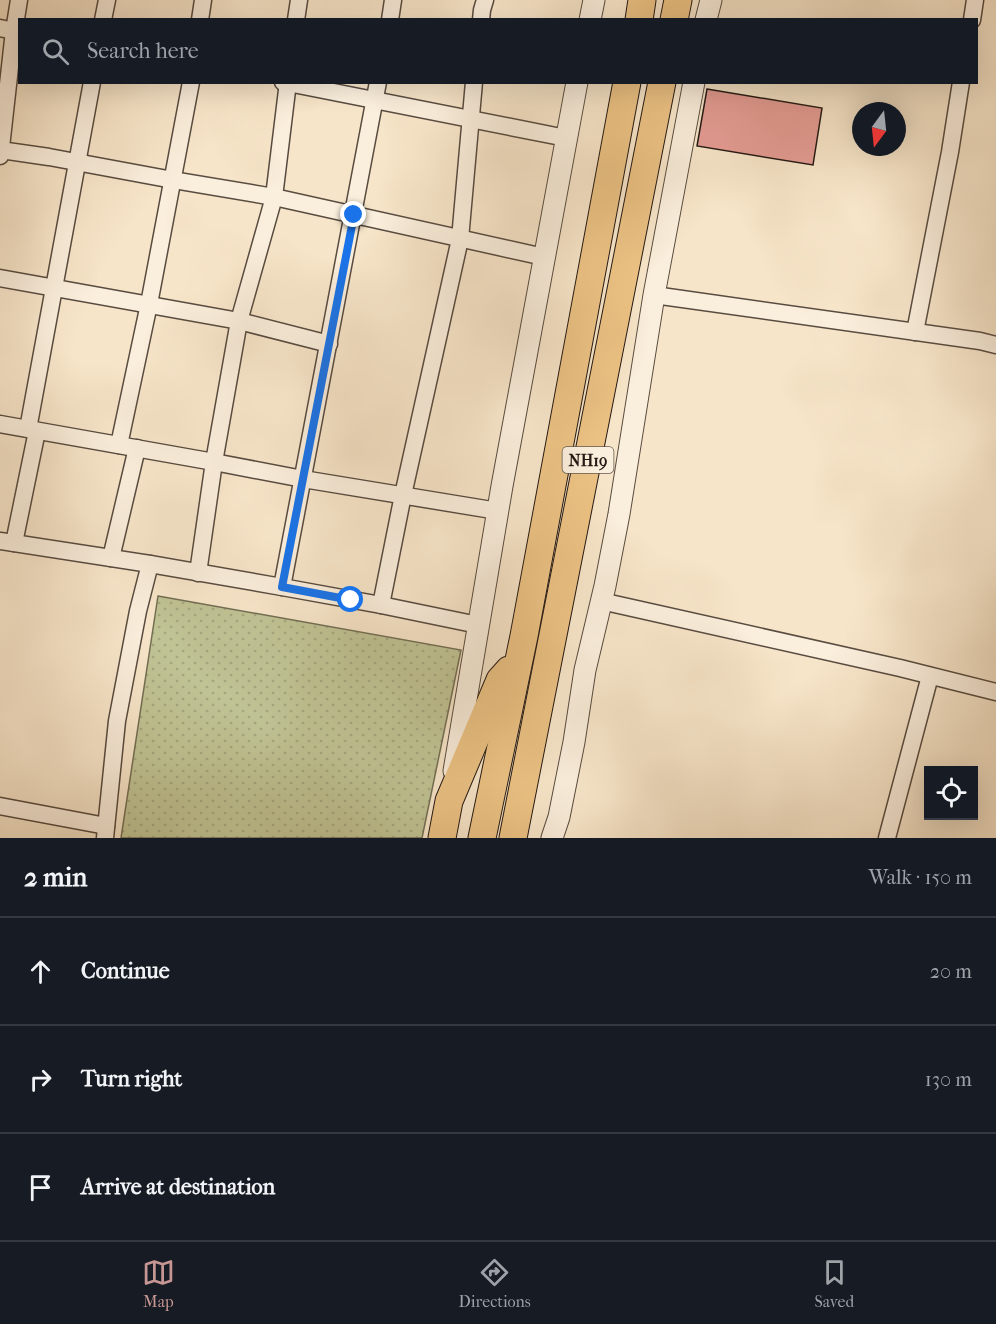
<!DOCTYPE html>
<html lang="en">
<head>
<meta charset="utf-8">
<style>
  :root { --surface:#171b24; --page:#20242c; --text:#f1f3f6; --muted:#9ea1a6; --line:#363941; --accent:#c59692 }
  body { margin:0; font-family:"IM FELL French Canon",serif; background:var(--page); color:var(--text) }
  .controls { position:absolute; right:18px; bottom:18px; display:grid; overflow:hidden; border-radius:0px; box-shadow:0 6px 24px #0002 }
  .controls button { width:54px; height:54px; display:grid; place-items:center; padding:0; border:0; border-bottom:2px solid var(--line); background:var(--surface); color:var(--text); font:30px sans-serif }
  .compass { position:absolute; left:852px; top:102px; width:54px; height:54px; border-radius:50%; background:var(--surface); box-shadow:0 6px 24px #0002; rotate:195deg }
  .stop { position:absolute; width:18px; height:18px; margin:-14px; border:4px solid #1a73e8; border-radius:50%; background:#fff }
  .stop.end { background:#1a73e8; border-color:#fff; box-shadow:0 2px 6px #0008 }
  .list { margin:0; padding:0; list-style:none }
  h2 { display:flex; justify-content:space-between; align-items:center; height:78px; margin:0; padding:0 24px; font-size:26px }
  h2 small { font-size:20px; font-weight:400; color:var(--muted) }
  .list li { display:grid; grid-template-columns:39px 1fr auto; gap:18px; align-items:center; box-sizing:border-box; height:108px; padding:0 24px; border-top:2px solid var(--line) }
  .list b { display:block; font-size:22px; white-space:nowrap }
  .list em { font-size:20px; font-style:normal; color:var(--muted) }
  .icon { flex:none; width:33px; height:33px; fill:none; stroke:currentColor; stroke-width:2; stroke-linecap:round; stroke-linejoin:round }
  .map { position:relative; flex:none; width:996px; height:838px; overflow:hidden }
  .search { position:absolute; background:var(--surface); box-shadow:0 6px 24px #0002; left:18px; right:18px; top:18px; height:66px; display:flex; align-items:center; gap:15px; box-sizing:border-box; padding:0 21px; border-radius:0px; color:var(--muted); font-size:22px }
  .sheet { height:402px; background:var(--surface) }
  nav { display:flex; justify-content:space-around; align-items:center; box-sizing:border-box; height:84px; border-top:2px solid var(--line); background:var(--surface); font-size:16px; color:var(--muted) }
  nav a { display:grid; justify-items:center; gap:3px }
  nav .on { color:var(--accent) }
  .map>svg:first-child { display:block }
  .park { fill:url(#park-dots); stroke:#726e54; stroke-width:1.5 }
  .building { fill:#e49b93; stroke:#231813; stroke-width:1.5 }
  .lines { fill:none; stroke-linecap:round; stroke-linejoin:round }
  .minor-casing { stroke:#584b40; stroke-width:19 }
  .tertiary-casing { stroke:#584b40; stroke-width:23 }
  .trunk-casing { stroke:#231813; stroke-width:29 }
  .minor { stroke:#faeedc; stroke-width:16 }
  .tertiary { stroke:#faeedc; stroke-width:21 }
  .trunk { stroke:#ecc284; stroke-width:27 }
  .route { stroke:#1a73e8; stroke-width:8 }
  .labels { text-anchor:middle; dominant-baseline:central; stroke-width:6; stroke-linejoin:round; paint-order:stroke }
  .shield { fill:#faeedc; stroke:#64584f; stroke-width:1.5 }
  .shield-label { font-size:16px; font-weight:bold; fill:#231813 }
</style>
</head>
<body>
<div class="map">
<svg width="996" height="838" viewBox="0 0 996 838">
  <defs>
    <pattern id="park-dots" width="8" height="8" patternUnits="userSpaceOnUse" patternTransform="scale(1.5)"><rect width="8" height="8" fill="#c0c394"/><path d="M2 2h.1M6 6h.1" fill="none" stroke="#a5a77f" stroke-width="1.8" stroke-linecap="round"/></pattern>
  </defs>
  <rect width="100%" height="100%" fill="#f7e5c9"/>
  <filter id="stains"><feTurbulence type="fractalNoise" baseFrequency=".00333" numOctaves="4"/><feColorMatrix values="0 0 0 0 .2 0 0 0 0 .09 0 0 0 0 .02 0 0 0 .5 -.17"/></filter>
  <radialGradient id="worn" r=".72"><stop offset=".6" stop-color="#630" stop-opacity="0"/><stop offset="1" stop-color="#630" stop-opacity=".3"/></radialGradient>
  <polygon class="park" points="158,596 461,650 422,838 121,838"/>
  <polygon class="building" points="707,89 822,108 813,165 697,146"/>
  <g class="lines">
    <defs>
      <g id="minor">
        <polyline points="103,20 107,0"/>
        <polyline points="200,20 203,0"/>
        <polyline points="296,20 299,0"/>
        <polyline points="390,20 393,0"/>
        <polyline points="481,20 482,10 485,0"/>
        <polyline points="972,20 975,0"/>
        <polyline points="0,28 14,31 19,0"/>
        <polyline points="283,82 566,138"/>
        <polyline points="288,82 274,197 239,321 329,344"/>
        <polyline points="0,150 49,157 173,180 274,197 544,257"/>
        <polyline points="0,156 14,31 20,32"/>
        <polyline points="0,278 239,321 214,462 0,424"/>
        <polyline points="654,295 980,341 996,345"/>
        <polyline points="915,332 950,152 961,82"/>
        <polyline points="28,429 92,82"/>
        <polyline points="119,445 149,304 191,82"/>
        <polyline points="0,541 150,564 282,587 381,605 478,625"/>
        <polyline points="14,543 37,431"/>
        <polyline points="111,558 137,448"/>
        <polyline points="198,573 214,462 303,479 498,511"/>
        <polyline points="282,587 378,82"/>
        <polyline points="601,601 900,668 996,692"/>
        <polyline points="381,605 403,495 460,239 474,82"/>
        <polyline points="0,806 106,826"/>
        <polyline points="105,838 117,721 138,611 150,564"/>
        <polyline points="887,838 930,676"/>
      </g>
      <g id="tertiary">
        <polyline points="590,20 594,0"/>
        <polyline points="706,20 711,0"/>
        <polyline points="454,771 502,486 577,82"/>
        <polyline points="552,838 559,817 574,742 585,670 605,586 619,514 654,295 694,82"/>
      </g>
      <g id="trunk">
        <polyline points="639,20 642,0"/>
        <polyline points="674,20 678,0"/>
        <polyline points="442,838 449,801 500,680 509,670"/>
        <polyline points="482,838 524,636 627,82"/>
        <path d="M513 838C562 586 614 335 662 82"/>
      </g>
    </defs>
    <use href="#minor" class="minor-casing"/>
    <use href="#tertiary" class="tertiary-casing"/>
    <use href="#trunk" class="trunk-casing"/>
    <use href="#minor" class="minor"/>
    <use href="#tertiary" class="tertiary"/>
    <use href="#trunk" class="trunk"/>
  </g>
  <g class="lines">
    <polyline class="route" points="351,600 282,587 354,215"/>
  </g>
  <g class="labels">
    <rect class="shield" x="562.5" y="447" width="51" height="26" rx="4.5"/>
    <g class="shield-label">
      <text x="588" y="460">NH19</text>
    </g>
  </g>
  <rect width="100%" height="100%" filter="url(#stains)"/>
  <rect width="100%" height="100%" fill="url(#worn)"/>
</svg>
<div class="controls">
<button><svg class="icon" aria-label="locate" viewBox="0 0 24 24"><circle cx="12" cy="12" r="6"/><path d="M12 2v4M12 18v4M2 12h4M18 12h4"/></svg></button>
</div>
<svg class="compass" viewBox="-18 -18 36 36"><path d="M0-13l5 13h-10z" fill="#e53935"/><path d="M0 13l5-13h-10z" fill="#9ea1a6"/></svg>
<div class="stop" style="left:351px;top:600px"></div>
<div class="stop end" style="left:354px;top:215px"></div>
<div class="search"><svg class="icon" aria-label="search" viewBox="0 0 24 24"><circle cx="10" cy="10" r="6"/><path d="M15 15l6 6"/></svg>Search here</div>
</div>
<section class="sheet">
<h2>2 min<small>Walk · 150 m</small></h2>
<ul class="list">
<li><svg class="icon" aria-label="ahead" viewBox="0 0 24 24"><path d="M12 20V5M6 11l6-6 6 6"/></svg><div><b>Continue</b></div><em>20 m</em></li>
<li><svg class="icon" aria-label="right" viewBox="0 0 24 24"><path d="M7 20v-9h11M14 6l5 5-5 5"/></svg><div><b>Turn right</b></div><em>130 m</em></li>
<li><svg class="icon" aria-label="arrive" viewBox="0 0 24 24"><path d="M6 21V4h12l-3 4 3 4H6"/></svg><div><b>Arrive at destination</b></div></li>
</ul>
</section>
<nav>
<a class="on"><svg class="icon" aria-label="map" viewBox="0 0 24 24"><path d="M3 6l6-2 6 2 6-2v14l-6 2-6-2-6 2zM9 4v14M15 6v14"/></svg>Map</a>
<a><svg class="icon" aria-label="directions" viewBox="0 0 24 24"><path d="M12 3l9 9-9 9-9-9zM9 14v-3h6M13 9l2 2-2 2"/></svg>Directions</a>
<a><svg class="icon" aria-label="saved" viewBox="0 0 24 24"><path d="M7 4h10v16l-5-4-5 4z"/></svg>Saved</a>
</nav>
</body>
</html>
